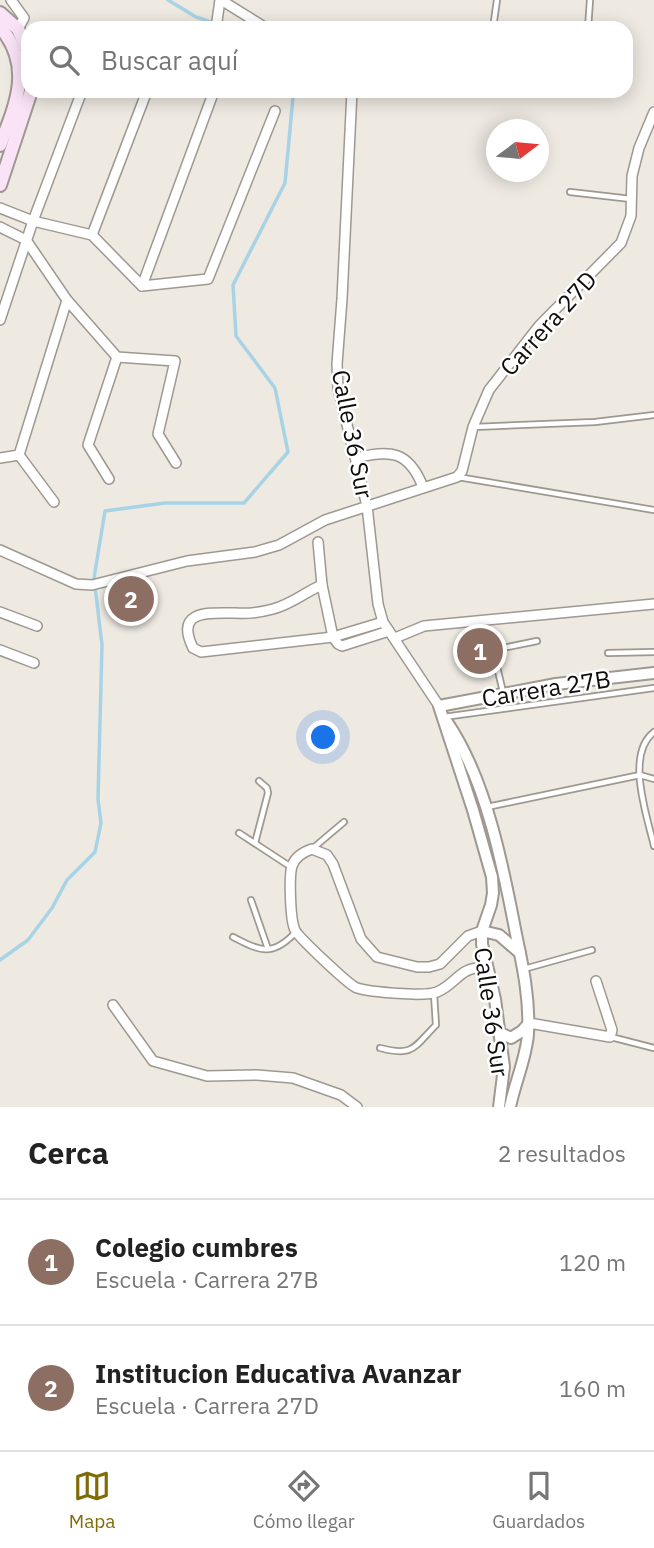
<!DOCTYPE html>
<html lang="es">
<head>
<meta charset="utf-8">
<style>
  :root { --surface:#fff; --page:#f2f2f2; --text:#222; --muted:#767676; --line:#e0e0e0; --accent:#806c07 }
  body { margin:0; font-family:"IBM Plex Sans",sans-serif; background:var(--page); color:var(--text) }
  .compass { position:absolute; left:486px; top:119px; width:63px; height:63px; border-radius:50%; background:var(--surface); box-shadow:0 4px 18px #0003; rotate:74deg }
  .you { position:absolute; left:324px; top:738px; width:24px; height:24px; margin:-18px; border:5px solid #fff; border-radius:50%; background:#1a73e8; box-shadow:0 0 0 10px #1a73e833 }
  .badge { display:grid; place-items:center; width:46px; height:46px; border-radius:50%; background:var(--accent); color:#fff; font-size:23px; font-weight:700 }
  .pin { position:absolute; translate:-50% -50%; border:4px solid #fff; box-shadow:0 2px 7px #0006 }
  .list { margin:0; padding:0; list-style:none }
  h2 { display:flex; justify-content:space-between; align-items:center; height:91px; margin:0; padding:0 28px; font-size:30px }
  h2 small { font-size:23px; font-weight:400; color:var(--muted) }
  .list li { display:grid; grid-template-columns:46px 1fr auto; gap:21px; align-items:center; box-sizing:border-box; height:126px; padding:0 28px; border-top:2px solid var(--line) }
  .list b { display:block; font-size:26px; white-space:nowrap }
  .list p { margin:0; font-size:23px; white-space:nowrap; color:var(--muted) }
  .list em { font-size:23px; font-style:normal; color:var(--muted) }
  .icon { flex:none; width:38px; height:38px; fill:none; stroke:currentColor; stroke-width:2; stroke-linecap:round; stroke-linejoin:round }
  .map { position:relative; flex:none; width:654px; height:1107px; overflow:hidden }
  .search { position:absolute; background:var(--surface); box-shadow:0 4px 18px #0003; left:21px; right:21px; top:21px; height:77px; display:flex; align-items:center; gap:18px; box-sizing:border-box; padding:0 24px; border-radius:21px; color:var(--muted); font-size:26px }
  .sheet { height:343px; background:var(--surface) }
  nav { display:flex; justify-content:space-around; align-items:center; box-sizing:border-box; height:98px; border-top:2px solid var(--line); background:var(--surface); font-size:19px; color:var(--muted) }
  nav a { display:grid; justify-items:center; gap:4px }
  nav .on { color:var(--accent) }
  .map>svg:first-child { display:block }
  .lines { fill:none; stroke-linecap:round; stroke-linejoin:round }
  .stream { stroke:#a8d3e6; stroke-width:3.5 }
  .service-casing { stroke:#9e9891; stroke-width:8 }
  .minor-casing { stroke:#9e9891; stroke-width:12 }
  .tertiary-casing { stroke:#9e9891; stroke-width:14 }
  .secondary-casing { stroke:#9e9891; stroke-width:16 }
  .service { stroke:#fff; stroke-width:4.5 }
  .minor { stroke:#fff; stroke-width:9 }
  .tertiary { stroke:#fff; stroke-width:10 }
  .secondary { stroke:#fae3f7; stroke-width:12 }
  .labels { text-anchor:middle; dominant-baseline:central; stroke-width:5; stroke-linejoin:round; paint-order:stroke }
  .street-label { font-size:24px; fill:#0f0d0b; stroke:#fff }
</style>
</head>
<body>
<div class="map">
<svg width="654" height="1107" viewBox="0 0 654 1107">
  <rect width="100%" height="100%" fill="#eee9e1"/>
  <g class="lines">
    <g class="stream">
      <polyline points="168,0 196,17 228,28"/>
      <polyline points="0,960 28,940 52,908 67,880 95,852 101,823 98,799 102,645 94,578 105,511 165,503 244,503 288,452 275,388 236,336 233,285 285,183 293,97 289,91"/>
    </g>
    <defs>
      <g id="service">
        <polyline points="493,28 497,0"/>
        <polyline points="588,28 590,0"/>
        <polyline points="570,192 631,199"/>
        <polyline points="474,427 595,422 654,415"/>
        <polyline points="458,477 654,510"/>
        <polyline points="608,653 654,652"/>
        <polyline points="503,692 493,650 537,641"/>
        <polyline points="444,717 654,688"/>
        <path d="M654 732C625 754 647 816 654 846"/>
        <polyline points="487,807 640,775 654,779"/>
        <polyline points="239,833 291,867"/>
        <polyline points="255,843 268,793 267,788 259,781"/>
        <polyline points="312,849 344,822"/>
        <polyline points="251,900 268,949"/>
        <path d="M233 937C260 951 272 957 295 933"/>
        <polyline points="524,969 592,950"/>
        <polyline points="611,1037 654,1048"/>
        <path d="M380 1048C414 1057 414 1047 436 1025L434 994"/>
      </g>
      <g id="minor">
        <polyline points="11,0 24,18 18,29"/>
        <polyline points="221,0 266,28"/>
        <polyline points="216,28 220,0"/>
        <polyline points="301,28 323,28"/>
        <polyline points="352,91 342,299 337,364 338,388 367,506 378,604 383,622 439,706"/>
        <polyline points="0,208 33,221 92,235 142,286 208,279 275,111"/>
        <polyline points="0,227 26,240 67,300 117,357 175,361 158,434 176,463"/>
        <polyline points="92,235 147,91"/>
        <polyline points="142,286 214,91"/>
        <polyline points="0,320 33,221 82,91"/>
        <polyline points="19,455 54,502"/>
        <polyline points="0,458 19,455 67,300"/>
        <path d="M356 458C390 449 409 451 423 487"/>
        <polyline points="109,479 88,445 117,357"/>
        <polyline points="318,542 322,585 333,637 338,644 342,646 389,631"/>
        <polyline points="0,550 76,584 92,585 187,561 255,552 279,545 325,520 457,477 462,471 473,427 489,390 539,326 621,243 631,216 632,176 639,148 654,112"/>
        <path d="M322 585C305 592 292 604 273 609 262 612 247 614 235 613 210 613 174 609 193 648L201 652 333 637 383 622"/>
        <polyline points="0,612 37,626"/>
        <polyline points="395,638 424,626 654,604"/>
        <polyline points="0,650 34,663"/>
        <path d="M482 931 468 936 440 964 429 967H417L377 957 361 939 333 864 327 855 312 849C303 852 295 857 292 866 289 876 290 920 295 930 298 937 350 986 357 988 370 992 425 997 437 992 460 982 457 966 488 968"/>
        <polyline points="113,1005 153,1061 207,1076 257,1075 293,1078 341,1095 357,1107"/>
        <polyline points="529,1023 610,1037 612,1030 596,981"/>
      </g>
      <g id="tertiary">
        <path d="M447 722C486 779 503 866 516 934 523 967 530 1000 528 1034 526 1059 515 1082 510 1107"/>
        <polyline points="482,931 499,935 520,953"/>
        <polyline points="498,1032 511,1038 522,1031 529,1023"/>
        <polyline points="499,1107 504,1067 495,999 482,944 482,931 491,905 493,893 492,877 473,810 439,706 556,684 654,673"/>
      </g>
      <g id="secondary">
        <polyline points="0,13 18,29 28,52"/>
        <path d="M0 27C33 65 17 103 0 145"/>
        <polyline points="0,185 31,91"/>
      </g>
    </defs>
    <use href="#service" class="service-casing"/>
    <use href="#minor" class="minor-casing"/>
    <use href="#tertiary" class="tertiary-casing"/>
    <use href="#secondary" class="secondary-casing"/>
    <use href="#service" class="service"/>
    <use href="#minor" class="minor"/>
    <use href="#tertiary" class="tertiary"/>
    <use href="#secondary" class="secondary"/>
  </g>
  <g class="labels">
    <g class="street-label">
      <text transform="translate(548 323) rotate(-48)">Carrera 27D</text>
      <text transform="translate(353 434) rotate(79)">Calle 36 Sur</text>
      <text transform="translate(546 688) rotate(-9)">Carrera 27B</text>
      <text transform="translate(492 1012) rotate(82)">Calle 36 Sur</text>
    </g>
  </g>
</svg>
<svg class="compass" viewBox="-18 -18 36 36"><path d="M0-13l5 13h-10z" fill="#e53935"/><path d="M0 13l5-13h-10z" fill="#767676"/></svg>
<div class="you"></div>
<div class="pin badge" style="left:480px;top:651px;background:#8d6e63">1</div>
<div class="pin badge" style="left:131px;top:599px;background:#8d6e63">2</div>
<div class="search"><svg class="icon" aria-label="search" viewBox="0 0 24 24"><circle cx="10" cy="10" r="6"/><path d="M15 15l6 6"/></svg>Buscar aquí</div>
</div>
<section class="sheet">
<h2>Cerca<small>2 resultados</small></h2>
<ul class="list">
<li><span class="badge" style="background:#8d6e63">1</span><div><b>Colegio cumbres</b><p>Escuela · Carrera 27B</p></div><em>120 m</em></li>
<li><span class="badge" style="background:#8d6e63">2</span><div><b>Institucion Educativa Avanzar</b><p>Escuela · Carrera 27D</p></div><em>160 m</em></li>
</ul>
</section>
<nav>
<a class="on"><svg class="icon" aria-label="map" viewBox="0 0 24 24"><path d="M3 6l6-2 6 2 6-2v14l-6 2-6-2-6 2zM9 4v14M15 6v14"/></svg>Mapa</a>
<a><svg class="icon" aria-label="directions" viewBox="0 0 24 24"><path d="M12 3l9 9-9 9-9-9zM9 14v-3h6M13 9l2 2-2 2"/></svg>Cómo llegar</a>
<a><svg class="icon" aria-label="saved" viewBox="0 0 24 24"><path d="M7 4h10v16l-5-4-5 4z"/></svg>Guardados</a>
</nav>
</body>
</html>
